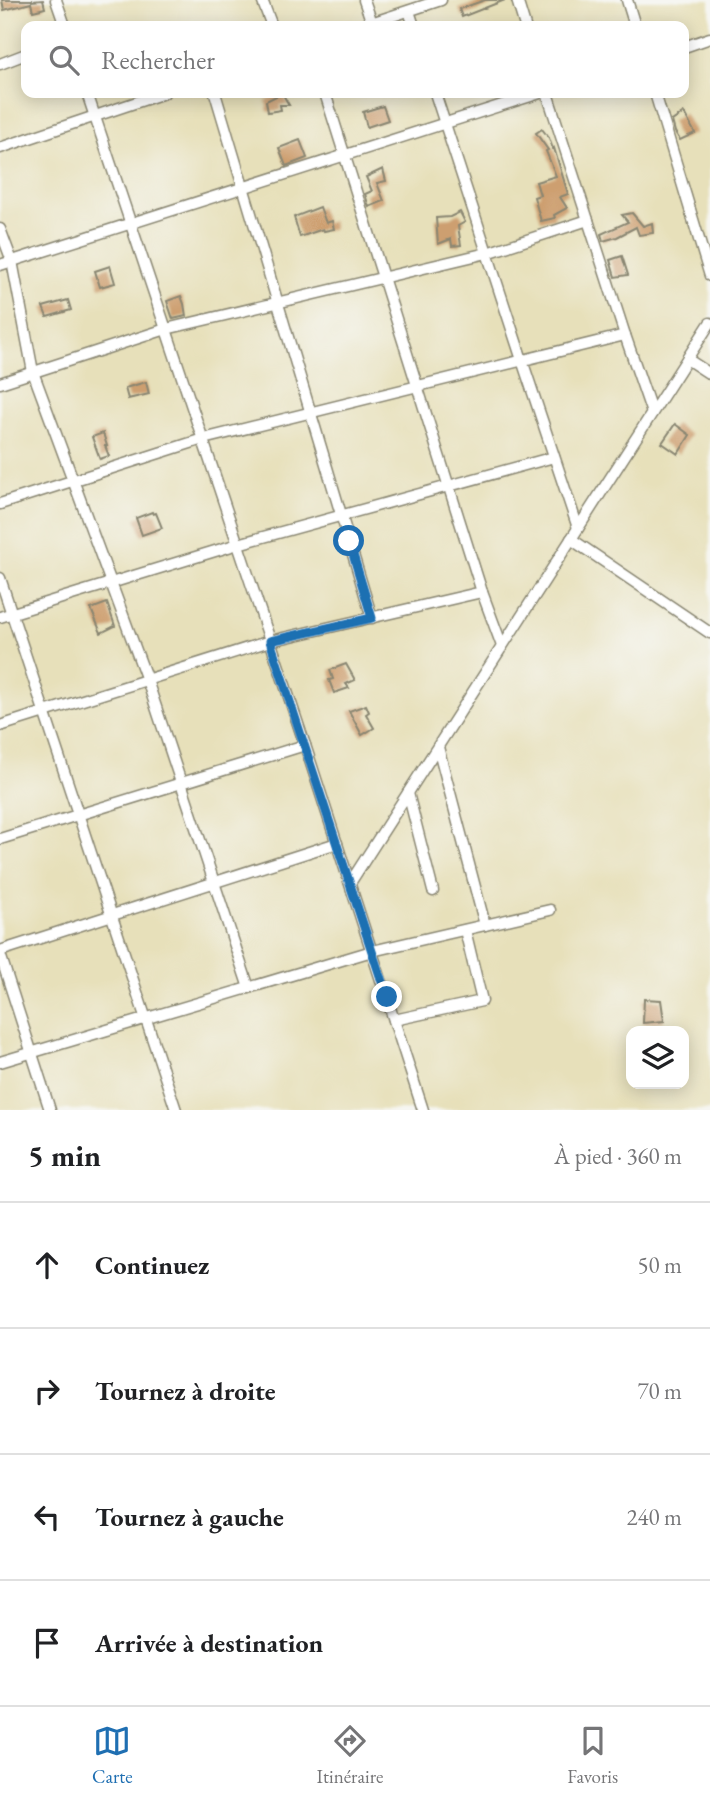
<!DOCTYPE html>
<html lang="fr">
<head>
<meta charset="utf-8">
<style>
  :root { --surface:#fff; --page:#f2f2f2; --text:#202124; --muted:#757577; --line:#e0e0e0; --accent:#1f6fb2 }
  body { margin:0; font-family:"EB Garamond",serif; background:var(--page); color:var(--text) }
  .controls { position:absolute; right:21px; bottom:21px; display:grid; overflow:hidden; border-radius:14px; box-shadow:0 4px 18px #0003 }
  .controls button { width:63px; height:63px; display:grid; place-items:center; padding:0; border:0; border-bottom:2px solid var(--line); background:var(--surface); color:var(--text); font:35px sans-serif }
  .stop { position:absolute; width:21px; height:21px; margin:-16px; border:5px solid #1f6fb2; border-radius:50%; background:#fff }
  .stop.end { background:#1f6fb2; border-color:#fff; box-shadow:0 2px 7px #0008 }
  .list { margin:0; padding:0; list-style:none }
  h2 { display:flex; justify-content:space-between; align-items:center; height:91px; margin:0; padding:0 28px; font-size:30px }
  h2 small { font-size:23px; font-weight:400; color:var(--muted) }
  .list li { display:grid; grid-template-columns:46px 1fr auto; gap:21px; align-items:center; box-sizing:border-box; height:126px; padding:0 28px; border-top:2px solid var(--line) }
  .list b { display:block; font-size:26px; white-space:nowrap }
  .list em { font-size:23px; font-style:normal; color:var(--muted) }
  .icon { flex:none; width:38px; height:38px; fill:none; stroke:currentColor; stroke-width:2; stroke-linecap:round; stroke-linejoin:round }
  .map { position:relative; flex:none; width:710px; height:1110px; overflow:hidden }
  .search { position:absolute; background:var(--surface); box-shadow:0 4px 18px #0003; left:21px; right:21px; top:21px; height:77px; display:flex; align-items:center; gap:18px; box-sizing:border-box; padding:0 24px; border-radius:14px; color:var(--muted); font-size:26px }
  .sheet { height:595px; background:var(--surface) }
  nav { display:flex; justify-content:space-around; align-items:center; box-sizing:border-box; height:98px; border-top:2px solid var(--line); background:var(--surface); font-size:19px; color:var(--muted) }
  nav a { display:grid; justify-items:center; gap:4px }
  nav .on { color:var(--accent) }
  .map>svg:first-child { display:block }
  .building { fill:#cd9f6f }
  .lines { fill:none; stroke-linecap:round; stroke-linejoin:round }
  .minor-casing { stroke:#898672; stroke-width:13 }
  .minor { stroke:#fff; stroke-width:10 }
  .route { stroke:#1f6fb2; stroke-width:9 }
</style>
</head>
<body>
<div class="map">
<svg width="710" height="1110" viewBox="0 0 710 1110">
  <rect width="100%" height="100%" fill="#f6f6f2"/>
  <filter id="ink" filterUnits="userSpaceOnUse"><feTurbulence type="fractalNoise" baseFrequency=".0143" numOctaves="2"/><feDisplacementMap in="SourceGraphic" scale="14" xChannelSelector="R" yChannelSelector="G"/><feConvolveMatrix kernelMatrix="1 2 1 2 8 2 1 2 1" color-interpolation-filters="sRGB"/></filter>
  <filter id="wash" filterUnits="userSpaceOnUse"><feTurbulence type="fractalNoise" baseFrequency=".00686" numOctaves="4" result="noise"/><feDisplacementMap in="SourceGraphic" scale="28" xChannelSelector="R" yChannelSelector="G"/><feGaussianBlur stdDeviation="1.57" result="paint"/><feColorMatrix in="noise" values="0 0 0 0 0 0 0 0 0 0 0 0 0 0 0 0 0 1.4 0 .05"/><feComposite in="paint" operator="in"/></filter>
  <g filter="url(#wash)">
    <rect width="100%" height="100%" fill="#e7e0ba"/>
    <g id="blocks">
      <g class="building">
        <polygon points="2,0 32,0 32,1 43,0 45,8 33,11 31,3 4,10"/>
        <polygon points="485,0 505,0 462,17 459,9"/>
        <polygon points="282,93 289,105 280,105 281,110 268,112 266,101"/>
        <polygon points="383,106 388,120 367,127 363,112"/>
        <polygon points="684,113 695,133 680,140 675,132 672,121"/>
        <polygon points="542,129 549,138 553,149 554,148 568,194 560,197 567,208 554,215 555,218 541,221 534,197 540,195 536,182 556,176 546,151 548,150 536,133"/>
        <polygon points="300,140 307,158 286,166 279,148"/>
        <polygon points="383,169 386,181 377,183 384,201 369,207 365,194 372,191 366,177"/>
        <polygon points="320,207 326,223 332,221 334,229 324,231 323,229 300,237 294,217"/>
        <polygon points="460,212 465,222 458,226 461,245 452,246 451,239 438,244 436,218 450,217"/>
        <polygon points="632,213 643,226 652,223 653,233 639,235 636,227 617,237 603,241 601,234 628,222 622,215"/>
        <polygon points="622,256 628,275 615,277 610,260"/>
        <polygon points="110,266 115,283 100,287 95,271"/>
        <polygon points="181,296 184,304 186,316 173,319 167,301"/>
        <polygon points="68,300 71,310 47,317 43,307"/>
        <polygon points="146,382 149,394 128,399 125,388"/>
        <polygon points="675,424 690,435 678,454 662,443"/>
        <polygon points="103,433 107,446 105,446 109,456 100,459 92,437"/>
        <polygon points="152,512 153,514 156,513 162,528 142,535 136,518"/>
        <polygon points="107,603 115,626 101,633 91,609"/>
        <polygon points="346,664 355,680 346,684 349,688 334,693 329,680 333,679 330,670"/>
        <polygon points="366,705 369,712 366,714 374,728 362,735 349,711"/>
        <polygon points="644,999 661,1000 664,1021 643,1023"/>
      </g>
    </g>
  </g>
  <g filter="url(#ink)">
    <use href="#blocks" fill-opacity="0" stroke="#898672" stroke-width="2"/>
    <g class="lines">
      <defs>
        <g id="minor">
          <polyline points="56,0 65,26"/>
          <polyline points="262,0 272,26"/>
          <polyline points="364,0 372,23"/>
          <polyline points="517,0 525,26"/>
          <polyline points="627,0 635,26"/>
          <polyline points="409,11 414,26"/>
          <polyline points="362,26 441,0"/>
          <polyline points="684,47 710,38"/>
          <polyline points="0,64 26,54"/>
          <polyline points="87,93 305,745 423,1110"/>
          <polyline points="215,93 372,618"/>
          <polyline points="325,93 482,592 502,646"/>
          <polyline points="435,93 522,360 578,528"/>
          <polyline points="547,93 625,335 652,413"/>
          <polyline points="655,93 710,276"/>
          <polyline points="0,148 164,93"/>
          <polyline points="0,229 12,261 33,372 147,680 249,988"/>
          <polyline points="0,265 540,93"/>
          <polyline points="687,359 710,374"/>
          <polyline points="0,383 166,329 487,253 588,220"/>
          <polyline points="0,504 203,439 625,335"/>
          <polyline points="571,539 710,633"/>
          <polyline points="0,578 176,1110"/>
          <polyline points="0,617 238,544 554,457"/>
          <polyline points="0,726 270,641 482,592"/>
          <polyline points="438,747 485,925"/>
          <polyline points="408,793 433,891"/>
          <polyline points="0,839 305,745"/>
          <polyline points="350,883 710,323"/>
          <polyline points="0,951 337,843"/>
          <polyline points="0,954 50,1110"/>
          <polyline points="394,1020 482,1001 465,930"/>
          <polyline points="0,1062 372,951 550,910"/>
        </g>
      </defs>
      <use href="#minor" class="minor-casing"/>
      <use href="#minor" class="minor"/>
    </g>
  </g>
  <g class="lines" filter="url(#ink)">
    <polyline class="route" points="349,541 372,618 270,641 387,997"/>
  </g>
</svg>
<div class="controls">
<button><svg class="icon" aria-label="layers" viewBox="0 0 24 24"><path d="M12 4l9 5-9 5-9-5zM3 14l9 5 9-5"/></svg></button>
</div>
<div class="stop" style="left:349px;top:541px"></div>
<div class="stop end" style="left:387px;top:997px"></div>
<div class="search"><svg class="icon" aria-label="search" viewBox="0 0 24 24"><circle cx="10" cy="10" r="6"/><path d="M15 15l6 6"/></svg>Rechercher</div>
</div>
<section class="sheet">
<h2>5 min<small>À pied · 360 m</small></h2>
<ul class="list">
<li><svg class="icon" aria-label="ahead" viewBox="0 0 24 24"><path d="M12 20V5M6 11l6-6 6 6"/></svg><div><b>Continuez</b></div><em>50 m</em></li>
<li><svg class="icon" aria-label="right" viewBox="0 0 24 24"><path d="M7 20v-9h11M14 6l5 5-5 5"/></svg><div><b>Tournez à droite</b></div><em>70 m</em></li>
<li><svg class="icon" aria-label="left" viewBox="0 0 24 24"><path d="M17 20v-9H6M10 6l-5 5 5 5"/></svg><div><b>Tournez à gauche</b></div><em>240 m</em></li>
<li><svg class="icon" aria-label="arrive" viewBox="0 0 24 24"><path d="M6 21V4h12l-3 4 3 4H6"/></svg><div><b>Arrivée à destination</b></div></li>
</ul>
</section>
<nav>
<a class="on"><svg class="icon" aria-label="map" viewBox="0 0 24 24"><path d="M3 6l6-2 6 2 6-2v14l-6 2-6-2-6 2zM9 4v14M15 6v14"/></svg>Carte</a>
<a><svg class="icon" aria-label="directions" viewBox="0 0 24 24"><path d="M12 3l9 9-9 9-9-9zM9 14v-3h6M13 9l2 2-2 2"/></svg>Itinéraire</a>
<a><svg class="icon" aria-label="saved" viewBox="0 0 24 24"><path d="M7 4h10v16l-5-4-5 4z"/></svg>Favoris</a>
</nav>
</body>
</html>
